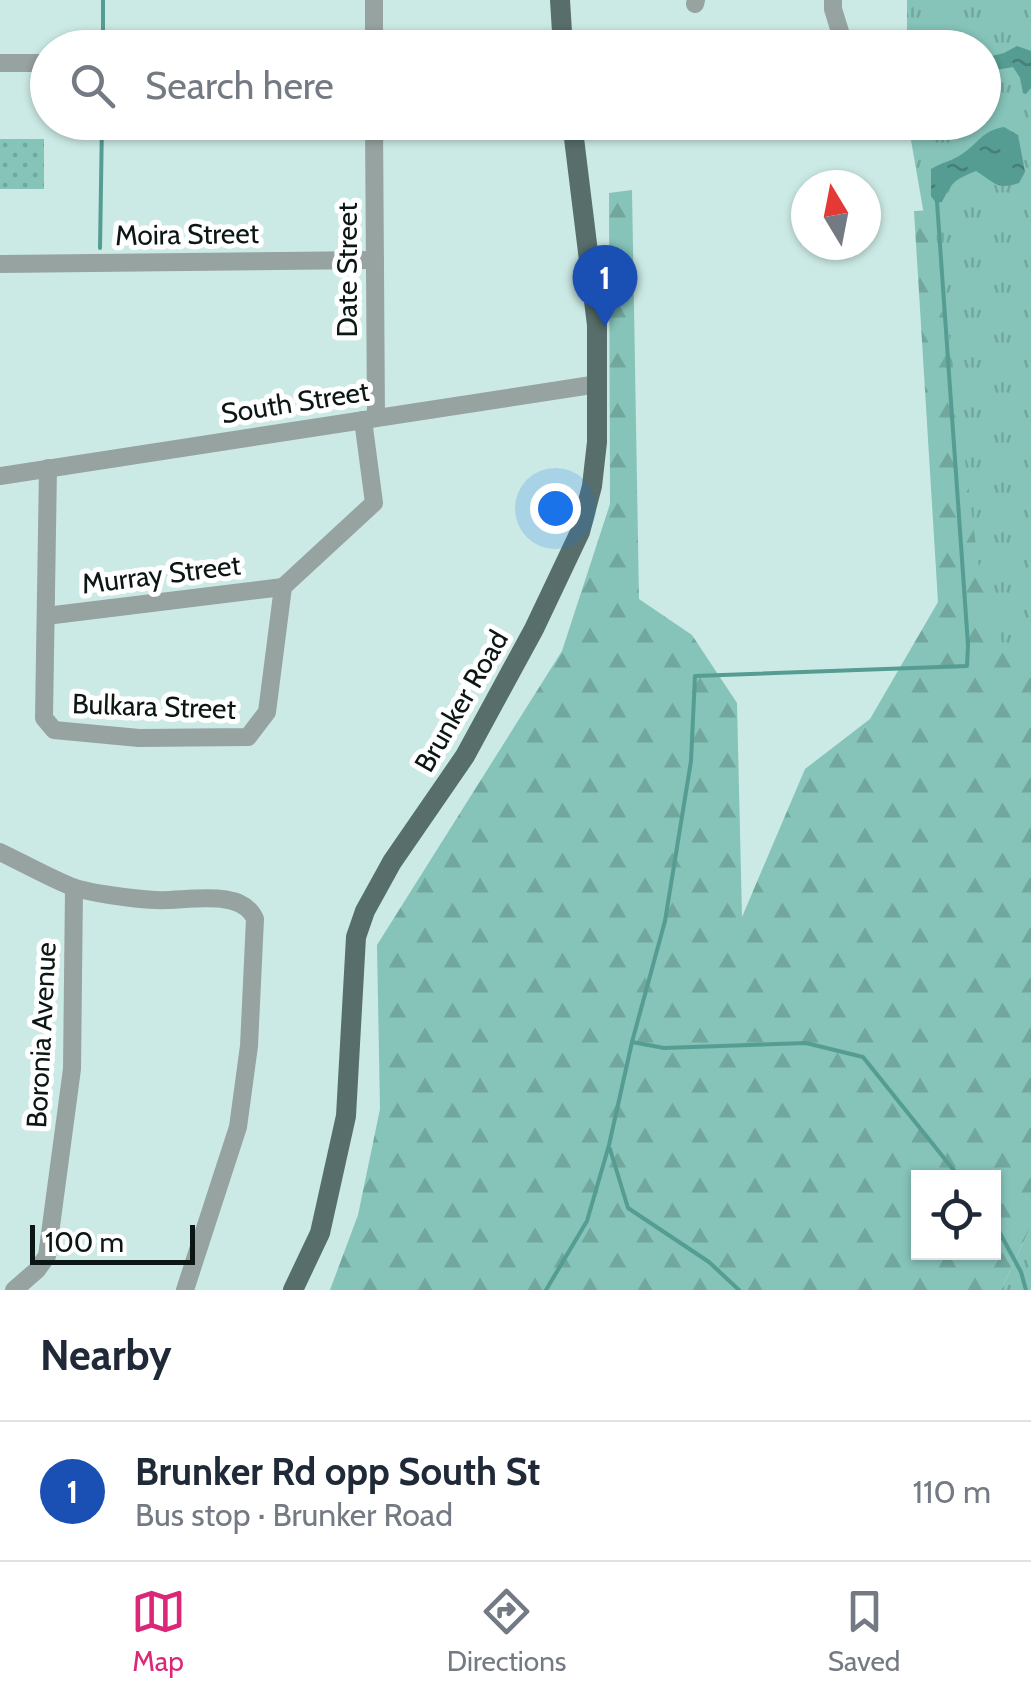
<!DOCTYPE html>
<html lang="en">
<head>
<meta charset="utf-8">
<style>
  :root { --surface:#fff; --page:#f2f2f3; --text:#1f2937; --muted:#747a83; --line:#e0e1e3; --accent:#db2777 }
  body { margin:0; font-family:Cabin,sans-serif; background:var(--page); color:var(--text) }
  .controls { position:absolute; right:30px; bottom:30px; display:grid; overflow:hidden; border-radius:0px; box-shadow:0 2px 8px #0004 }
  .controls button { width:90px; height:90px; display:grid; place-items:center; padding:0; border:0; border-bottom:2px solid var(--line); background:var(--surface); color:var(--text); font:50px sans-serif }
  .compass { position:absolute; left:791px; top:170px; width:90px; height:90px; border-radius:50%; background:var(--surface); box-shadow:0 2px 8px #0004; rotate:350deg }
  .scale { position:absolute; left:30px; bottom:25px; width:165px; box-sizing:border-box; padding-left:10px; border:5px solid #0c1715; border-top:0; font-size:28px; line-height:35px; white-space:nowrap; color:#0c1715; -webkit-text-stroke:8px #fff; paint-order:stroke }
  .you { position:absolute; left:555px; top:508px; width:35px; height:35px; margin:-25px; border:8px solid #fff; border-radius:50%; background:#1a73e8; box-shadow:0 0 0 15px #1a73e833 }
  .badge { display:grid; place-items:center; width:65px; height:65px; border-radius:50%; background:var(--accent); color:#fff; font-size:32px; font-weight:700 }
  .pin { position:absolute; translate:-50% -82px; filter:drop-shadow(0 2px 5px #0008) }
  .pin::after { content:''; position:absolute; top:52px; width:35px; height:30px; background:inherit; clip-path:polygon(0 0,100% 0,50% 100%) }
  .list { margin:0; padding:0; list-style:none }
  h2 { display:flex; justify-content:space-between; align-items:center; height:130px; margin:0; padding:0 40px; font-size:42px }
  h2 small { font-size:32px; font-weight:400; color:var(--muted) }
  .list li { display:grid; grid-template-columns:65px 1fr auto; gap:30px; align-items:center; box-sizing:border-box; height:140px; padding:0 40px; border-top:2px solid var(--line) }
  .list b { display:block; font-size:38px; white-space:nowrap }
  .list p { margin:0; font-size:32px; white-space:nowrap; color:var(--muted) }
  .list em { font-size:32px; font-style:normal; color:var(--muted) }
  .icon { flex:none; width:55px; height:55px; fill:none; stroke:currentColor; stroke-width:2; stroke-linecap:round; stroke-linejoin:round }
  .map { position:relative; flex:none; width:1031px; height:1290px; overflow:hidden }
  .search { position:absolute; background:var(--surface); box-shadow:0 2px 8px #0004; left:30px; right:30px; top:30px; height:110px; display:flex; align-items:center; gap:25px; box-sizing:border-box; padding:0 35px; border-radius:55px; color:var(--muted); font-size:38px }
  .sheet { height:270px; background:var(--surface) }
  nav { display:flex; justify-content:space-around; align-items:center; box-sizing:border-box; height:140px; border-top:2px solid var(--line); background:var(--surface); font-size:28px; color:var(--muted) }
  nav a { display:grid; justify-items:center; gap:5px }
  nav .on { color:var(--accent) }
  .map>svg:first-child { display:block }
  .grass { fill:url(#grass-tufts) }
  .forest { fill:url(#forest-firs); fill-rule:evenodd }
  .park { fill:url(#park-dots) }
  .water { fill:url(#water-ripples) }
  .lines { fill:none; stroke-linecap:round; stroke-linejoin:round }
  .stream { stroke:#559d92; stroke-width:4 }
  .minor { stroke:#97a3a1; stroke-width:18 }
  .major { stroke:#576e6a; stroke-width:20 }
  .labels { text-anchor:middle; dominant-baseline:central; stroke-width:10; stroke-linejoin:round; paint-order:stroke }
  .street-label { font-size:28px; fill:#0c1715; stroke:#fff }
</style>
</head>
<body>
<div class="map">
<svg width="1031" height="1290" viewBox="0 0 1031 1290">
  <defs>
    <pattern id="grass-tufts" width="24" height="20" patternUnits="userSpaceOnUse" patternTransform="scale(2.5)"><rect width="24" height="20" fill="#86c3b9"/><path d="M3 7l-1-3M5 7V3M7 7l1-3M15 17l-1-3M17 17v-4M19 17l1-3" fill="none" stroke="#72a79e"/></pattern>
    <pattern id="forest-firs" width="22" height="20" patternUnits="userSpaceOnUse" patternTransform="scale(2.5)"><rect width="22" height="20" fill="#86c3b9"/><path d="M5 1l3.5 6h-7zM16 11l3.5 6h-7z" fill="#72a79e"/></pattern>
    <pattern id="park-dots" width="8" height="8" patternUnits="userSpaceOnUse" patternTransform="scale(2.5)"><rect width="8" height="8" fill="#86c3b9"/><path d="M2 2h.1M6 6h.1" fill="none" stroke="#72a79e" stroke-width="1.8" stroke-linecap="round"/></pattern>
    <pattern id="water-ripples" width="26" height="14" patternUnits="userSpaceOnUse" patternTransform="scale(2.5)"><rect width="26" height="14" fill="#559d92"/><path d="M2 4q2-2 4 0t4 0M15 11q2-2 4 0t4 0" fill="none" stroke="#457f76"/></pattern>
  </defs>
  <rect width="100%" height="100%" fill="#cceae5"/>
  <g class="grass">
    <polygon points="907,0 1031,0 1031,673 974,683 931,255 908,123 984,122 984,48 907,48"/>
    <polygon points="1031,1226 1031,1290 1001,1290"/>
  </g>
  <path class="forest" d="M632 190 639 599 692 635 737 703 742 917 805 769 870 719 938 602 914 211 933 210 978 562 1005 653 1031 658V1226L1001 1290H330L358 1215 380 1109 377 945 562 651 610 504 609 193ZM918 1178H994V1252H918Z"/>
  <rect class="park" x="0" y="139" width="44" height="50"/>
  <g class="water">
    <polygon points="1017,46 1031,51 1031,88 1026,94 1023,93 1020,78 1013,67 984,72 984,58 1004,53"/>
    <path d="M1004 127 1018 135 1025 172 1019 183C997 191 994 182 976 171 954 180 953 181 942 202L936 203 931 196V169C942 162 953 161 962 154 979 143 981 131 1004 127Z"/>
  </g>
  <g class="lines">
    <g class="stream">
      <polyline points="103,0 103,47"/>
      <polyline points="100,248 102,122"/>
      <polyline points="632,1042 664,1048 806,1043 863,1057 960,1178"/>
      <polyline points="610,1149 628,1208 709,1262 739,1290"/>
      <polyline points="994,1222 1021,1272 1026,1290"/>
      <polyline points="546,1290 587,1221 609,1145 632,1042 665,921 691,761 695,676 967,666 968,645 937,202"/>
    </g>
    <g class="minor">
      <polyline points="374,0 374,48"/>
      <polyline points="833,0 833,9 841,35"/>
      <polyline points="695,4 696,0"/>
      <polyline points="0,63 48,63"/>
      <polyline points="374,122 376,418"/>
      <polyline points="0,264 375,260"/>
      <polyline points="48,468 44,718 54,730 139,738 248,737 267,712 283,587 374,503 363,420"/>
      <polyline points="0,476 598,384"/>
      <polyline points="46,616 283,587"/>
      <path d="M0 852C23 863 46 876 70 886 87 893 135 899 155 900 184 902 242 887 255 919L249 1046 238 1127 185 1290"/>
      <polyline points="14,1290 37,1270 47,1256 72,1069 74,888"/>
    </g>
    <g class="major">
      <polyline points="560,0 563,48"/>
      <polyline points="293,1290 320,1233 346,1116 356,937 365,911 392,862 465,756 534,629 580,532 592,486 597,442 597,325 572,122"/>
    </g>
  </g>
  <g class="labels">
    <g class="street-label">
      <text transform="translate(187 234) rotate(-1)">Moira Street</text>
      <text transform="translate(347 270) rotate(-90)">Date Street</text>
      <text transform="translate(295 402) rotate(-9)">South Street</text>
      <text transform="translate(161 574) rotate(-7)">Murray Street</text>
      <text transform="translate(461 701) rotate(-60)">Brunker Road</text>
      <text transform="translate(154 706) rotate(2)">Bulkara Street</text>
      <text transform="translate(41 1035) rotate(-87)">Boronia Avenue</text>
    </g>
  </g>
</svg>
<div class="controls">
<button><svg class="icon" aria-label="locate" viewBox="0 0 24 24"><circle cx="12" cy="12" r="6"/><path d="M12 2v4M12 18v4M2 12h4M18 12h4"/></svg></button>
</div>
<svg class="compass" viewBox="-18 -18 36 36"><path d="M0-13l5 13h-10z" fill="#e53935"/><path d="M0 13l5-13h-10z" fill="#747a83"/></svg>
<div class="scale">100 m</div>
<div class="you"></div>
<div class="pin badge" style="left:605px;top:327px;background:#1a4fb4">1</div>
<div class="search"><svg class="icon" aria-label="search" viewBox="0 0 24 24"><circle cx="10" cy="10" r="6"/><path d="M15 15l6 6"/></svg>Search here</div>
</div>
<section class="sheet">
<h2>Nearby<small></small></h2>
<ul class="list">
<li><span class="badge" style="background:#1a4fb4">1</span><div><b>Brunker Rd opp South St</b><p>Bus stop · Brunker Road</p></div><em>110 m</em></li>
</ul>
</section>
<nav>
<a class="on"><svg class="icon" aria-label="map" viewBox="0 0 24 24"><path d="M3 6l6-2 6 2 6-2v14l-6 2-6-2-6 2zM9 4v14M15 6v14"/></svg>Map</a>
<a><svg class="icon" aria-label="directions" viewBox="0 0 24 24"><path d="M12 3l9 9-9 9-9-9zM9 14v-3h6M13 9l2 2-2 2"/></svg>Directions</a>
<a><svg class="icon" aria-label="saved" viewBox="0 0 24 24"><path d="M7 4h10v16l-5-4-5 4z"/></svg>Saved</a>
</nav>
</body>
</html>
